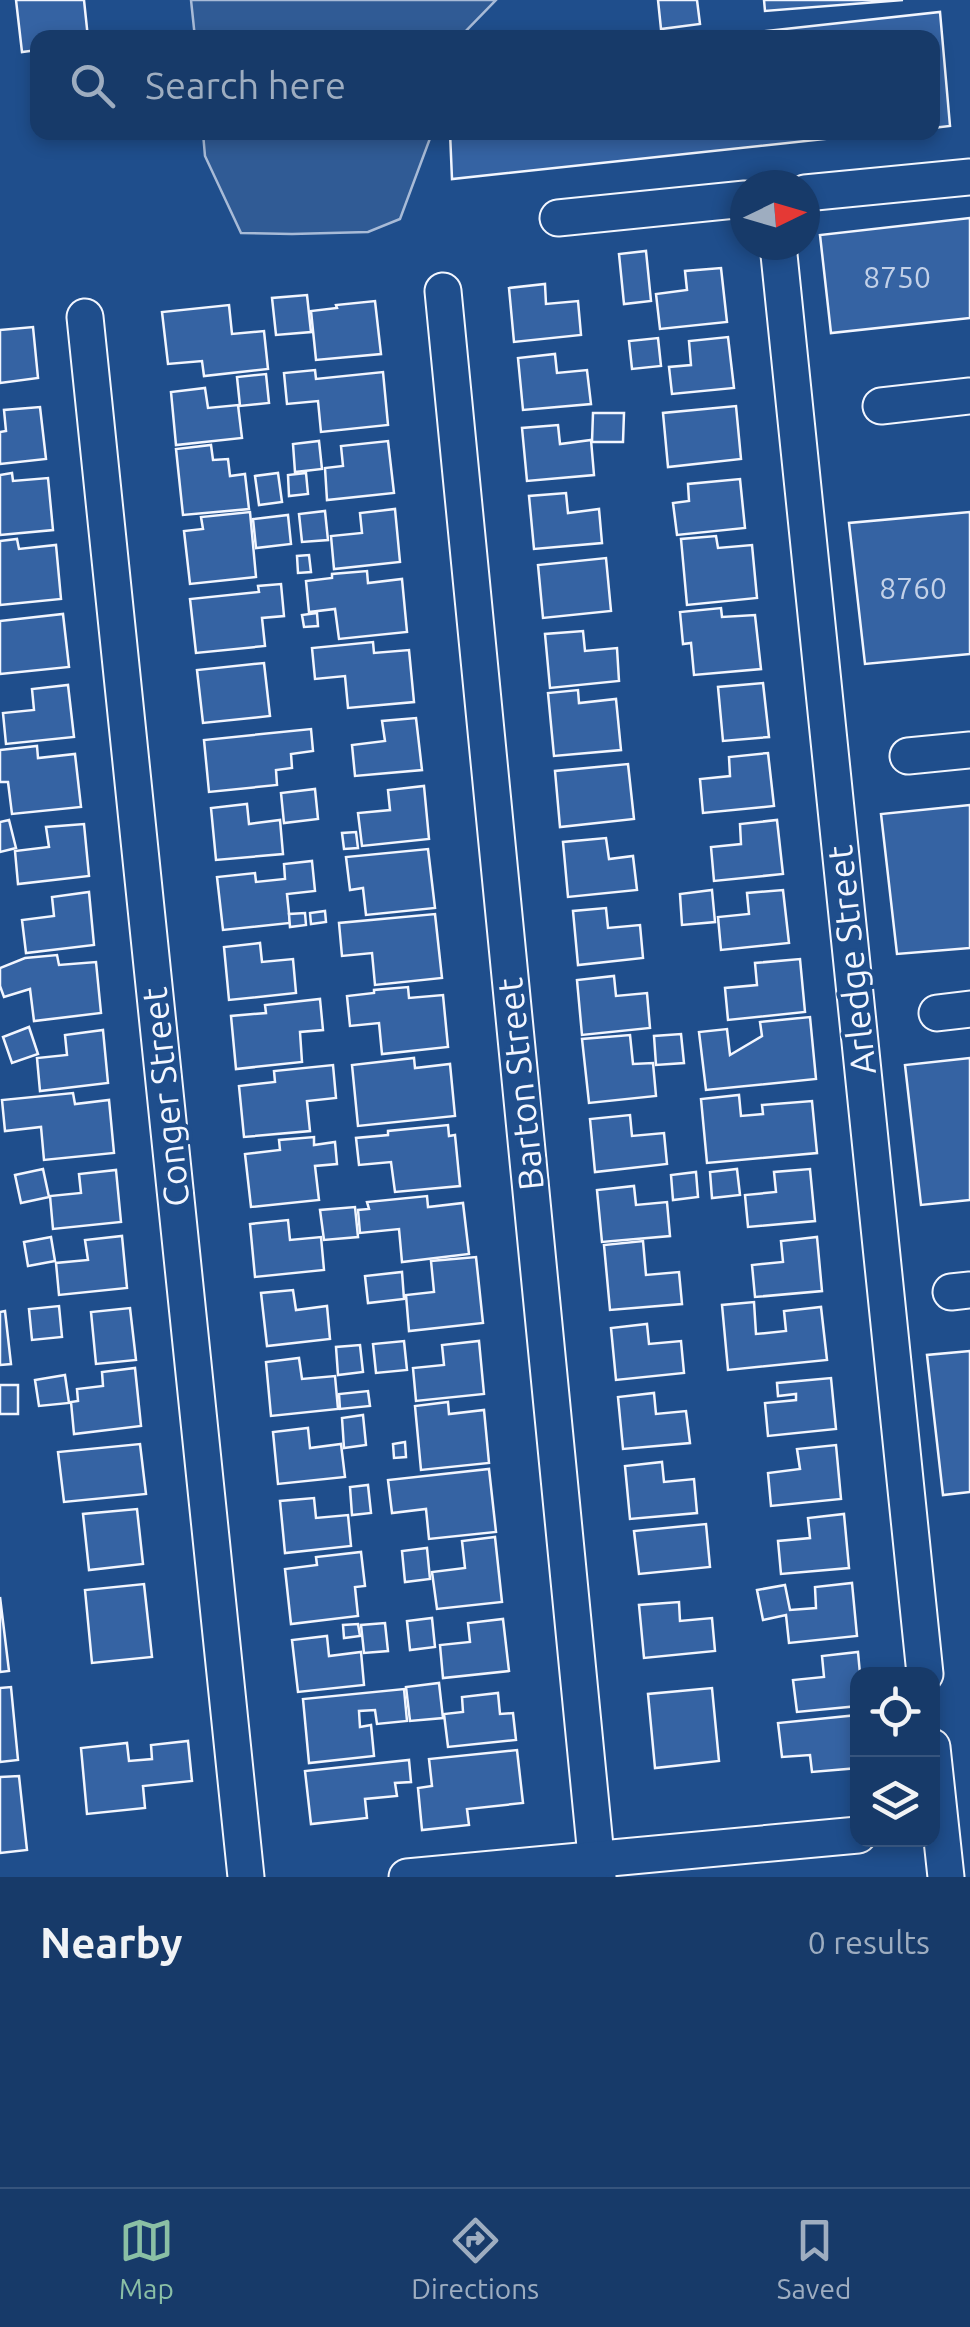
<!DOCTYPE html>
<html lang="en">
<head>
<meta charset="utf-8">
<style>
  :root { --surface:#173a69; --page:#20416f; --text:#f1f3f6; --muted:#9eadc0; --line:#36547d; --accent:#8abfa5 }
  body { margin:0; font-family:Ubuntu,sans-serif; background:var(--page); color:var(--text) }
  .controls { position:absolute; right:30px; bottom:30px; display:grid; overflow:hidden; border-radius:20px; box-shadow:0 5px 15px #0003 }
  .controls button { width:90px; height:90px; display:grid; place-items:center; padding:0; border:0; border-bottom:2px solid var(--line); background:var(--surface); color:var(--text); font:50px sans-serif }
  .compass { position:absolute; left:730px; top:170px; width:90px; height:90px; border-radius:50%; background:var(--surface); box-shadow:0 5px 15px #0003; rotate:85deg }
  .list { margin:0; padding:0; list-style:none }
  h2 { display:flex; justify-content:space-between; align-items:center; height:130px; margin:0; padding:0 40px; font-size:42px }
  h2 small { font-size:32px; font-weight:400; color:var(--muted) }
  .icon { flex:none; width:55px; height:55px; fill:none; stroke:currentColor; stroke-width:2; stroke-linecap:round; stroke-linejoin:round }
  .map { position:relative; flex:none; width:970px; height:1877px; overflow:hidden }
  .search { position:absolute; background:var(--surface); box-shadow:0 5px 15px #0003; left:30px; right:30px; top:30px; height:110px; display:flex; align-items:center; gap:25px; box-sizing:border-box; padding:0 35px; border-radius:20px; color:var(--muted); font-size:38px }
  .sheet { height:310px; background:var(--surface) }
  nav { display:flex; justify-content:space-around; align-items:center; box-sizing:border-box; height:140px; border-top:2px solid var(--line); background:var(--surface); font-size:28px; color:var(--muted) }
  nav a { display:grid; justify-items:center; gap:5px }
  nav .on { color:var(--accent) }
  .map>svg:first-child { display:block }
  .built { fill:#305b95; stroke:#a8bbd7; stroke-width:2.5 }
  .building { fill:#3563a3; stroke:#f2f6ff; stroke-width:2.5 }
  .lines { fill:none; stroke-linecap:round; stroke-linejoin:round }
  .minor-casing { stroke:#f2f6ff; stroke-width:39 }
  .minor { stroke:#1f4e8c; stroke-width:35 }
  .labels { text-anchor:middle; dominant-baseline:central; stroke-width:8; stroke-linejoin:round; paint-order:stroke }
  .number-label { font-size:30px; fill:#c3d1e8 }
  .street-label { font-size:35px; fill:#f2f6ff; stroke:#1f4e8c }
</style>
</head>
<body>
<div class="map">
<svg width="970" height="1877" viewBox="0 0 970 1877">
  <rect width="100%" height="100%" fill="#1f4e8c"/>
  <g class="built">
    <polygon points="191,0 496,0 464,33 463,37 195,38"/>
    <polygon points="203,133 203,132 432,133 400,219 368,232 292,234 241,233 205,156"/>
  </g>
  <g class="building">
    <polygon points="16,0 84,0 88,38 38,38 38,50 22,52"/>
    <polygon points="658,0 697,0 700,24 661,29"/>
    <polygon points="764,0 903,0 765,11"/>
    <polygon points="940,12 950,126 932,128 932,38 702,38"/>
    <polygon points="450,132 889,132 452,179"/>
    <polygon points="970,218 970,318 831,333 820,235"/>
    <polygon points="646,251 651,301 624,304 619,254"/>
    <polygon points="721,268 727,322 660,329 656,294 687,290 685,271"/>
    <polygon points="545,284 546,304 578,301 581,335 514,342 509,288"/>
    <polygon points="307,295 311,332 276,335 272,298"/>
    <polygon points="375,301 381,354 316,360 311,311 337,308 336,305"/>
    <polygon points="229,305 232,334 264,331 268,369 204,376 202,361 168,364 162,312"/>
    <polygon points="33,327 38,378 0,383 0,330"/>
    <polygon points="728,337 734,388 672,394 669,367 691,365 689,341"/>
    <polygon points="658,338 661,366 632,369 629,341"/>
    <polygon points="555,354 557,373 587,370 591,404 523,410 518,358"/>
    <polygon points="315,370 316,379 383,372 388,425 321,432 318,401 287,404 284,373"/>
    <polygon points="266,374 269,403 240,406 237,377"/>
    <polygon points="205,388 208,408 238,405 242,438 176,445 171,392"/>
    <polygon points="736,406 741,459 668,467 663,413"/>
    <polygon points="40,407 46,459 0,464 0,432 6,431 4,410"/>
    <polygon points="593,413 624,413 623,442 592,442"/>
    <polygon points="558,425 560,444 591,440 594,475 527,481 522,428"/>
    <polygon points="319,441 322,469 295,472 293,444"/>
    <polygon points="388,441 394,493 327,500 325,468 343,466 341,446"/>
    <polygon points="211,445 213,460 228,459 230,476 245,474 249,509 183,515 176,449"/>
    <polygon points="12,473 13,481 48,478 53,530 0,535 0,475"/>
    <polygon points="278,473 282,502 259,505 255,476"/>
    <polygon points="306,473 308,494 289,496 288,475"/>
    <polygon points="740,479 745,528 677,535 673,503 689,501 688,484"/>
    <polygon points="566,493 568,513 599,509 602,543 534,549 529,496"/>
    <polygon points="395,509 400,562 334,569 331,536 362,533 360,513"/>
    <polygon points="325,511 328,540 302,542 299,514"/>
    <polygon points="250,512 256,577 190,584 184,531 203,529 201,517"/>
    <polygon points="970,512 970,654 865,664 849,523"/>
    <polygon points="288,515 291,544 256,548 253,519"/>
    <polygon points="716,536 718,548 752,545 757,598 687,605 681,539"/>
    <polygon points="17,539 19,549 56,545 61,599 0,605 0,541"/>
    <polygon points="309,555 311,572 298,573 297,556"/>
    <polygon points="606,558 611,611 543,618 538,565"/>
    <polygon points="367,571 368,583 402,579 407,632 339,639 335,609 309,612 306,581 332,578 332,574"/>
    <polygon points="281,584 284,616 262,618 265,646 196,653 190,599 259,592 258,586"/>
    <polygon points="721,608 722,617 755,615 761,669 694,675 691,643 683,644 680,612"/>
    <polygon points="317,613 318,626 304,627 302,615"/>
    <polygon points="63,614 69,667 0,674 0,621"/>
    <polygon points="583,631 585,651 617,648 619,681 550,688 545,634"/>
    <polygon points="373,642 374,653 409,650 414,702 348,708 345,676 315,679 312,648"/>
    <polygon points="264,663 270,716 203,723 197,670"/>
    <polygon points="763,683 769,737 723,741 718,687"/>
    <polygon points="68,685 74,737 6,744 3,713 34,710 32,689"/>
    <polygon points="578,690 579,703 616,699 621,750 554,756 548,693"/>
    <polygon points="416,718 422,770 355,776 352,745 385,741 382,721"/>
    <polygon points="311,729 313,751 291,754 292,768 276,770 277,785 209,792 204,740"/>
    <polygon points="37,746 38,758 75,754 81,807 12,814 8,782 0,782 0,750"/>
    <polygon points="768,753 774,806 703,813 700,779 730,776 729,757"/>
    <polygon points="628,764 634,819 560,827 555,771"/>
    <polygon points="424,786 429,839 362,846 358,813 390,810 388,790"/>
    <polygon points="315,789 318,819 284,823 281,793"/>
    <polygon points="247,804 249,824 280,820 283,854 216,860 211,808"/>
    <polygon points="970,805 970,948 897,954 881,814"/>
    <polygon points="9,820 16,848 0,852 0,822"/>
    <polygon points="777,820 783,874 714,881 711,847 741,844 740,824"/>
    <polygon points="84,824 89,876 18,884 15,851 49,847 46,827"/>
    <polygon points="356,832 358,848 344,849 342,833"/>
    <polygon points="606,838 609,859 633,856 637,890 568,897 563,842"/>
    <polygon points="428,849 435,908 366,915 363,888 350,890 346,857"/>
    <polygon points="312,861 315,891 287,894 290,923 223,930 217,877 255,873 256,882 285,879 284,864"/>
    <polygon points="712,890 715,922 682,925 680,894"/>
    <polygon points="783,890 789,943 721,950 718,917 749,914 747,893"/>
    <polygon points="89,892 94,945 26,953 22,920 54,916 52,897"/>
    <polygon points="606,908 608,928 640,925 643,958 578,965 573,911"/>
    <polygon points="325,911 326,922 311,924 310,913"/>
    <polygon points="305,913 306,925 290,927 289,914"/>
    <polygon points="435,914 442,978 375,985 372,953 342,956 339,923"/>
    <polygon points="260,943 262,962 293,959 296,993 229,1000 224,947"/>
    <polygon points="57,955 59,965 96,962 101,1013 34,1021 30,989 4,997 0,986 0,968 25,958"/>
    <polygon points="800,959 805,1012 728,1020 725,988 757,985 755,963"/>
    <polygon points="614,976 616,996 647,993 650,1028 582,1035 577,980"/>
    <polygon points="408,987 409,998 443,995 448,1047 382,1054 379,1023 350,1026 347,996 374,993 374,990"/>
    <polygon points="320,999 323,1030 300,1032 302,1062 236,1069 231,1016 266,1013 265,1005"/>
    <polygon points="810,1017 816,1079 706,1090 699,1032 727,1029 730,1055 762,1036 760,1022"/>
    <polygon points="29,1027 38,1054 12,1063 3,1037"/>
    <polygon points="103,1030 108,1083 40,1091 37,1058 67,1055 65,1035"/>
    <polygon points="681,1034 684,1063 656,1065 654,1036"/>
    <polygon points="630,1035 633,1064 653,1063 656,1096 589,1103 582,1039"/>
    <polygon points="414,1058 415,1068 450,1064 455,1116 358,1126 352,1065"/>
    <polygon points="970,1058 970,1200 921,1205 905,1065"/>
    <polygon points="333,1065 336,1098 307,1101 310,1131 244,1137 239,1086 275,1082 274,1071"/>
    <polygon points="73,1093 75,1104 109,1100 114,1153 44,1160 41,1127 5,1131 2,1100"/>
    <polygon points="739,1095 741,1116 763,1114 762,1105 812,1101 817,1153 707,1163 701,1099"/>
    <polygon points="630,1115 632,1136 664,1133 667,1164 595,1172 590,1119"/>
    <polygon points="448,1125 449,1136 455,1135 460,1186 395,1192 391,1162 359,1165 356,1138 388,1135 388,1131"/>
    <polygon points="314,1137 314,1145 335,1142 337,1164 315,1166 319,1200 251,1207 245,1154 280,1150 279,1140"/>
    <polygon points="43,1169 49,1197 21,1203 15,1175"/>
    <polygon points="737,1169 740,1195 712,1198 710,1172"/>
    <polygon points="810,1169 815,1221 748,1227 745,1195 776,1192 774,1172"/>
    <polygon points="116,1170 121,1222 53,1229 50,1196 81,1193 79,1174"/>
    <polygon points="696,1172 698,1197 673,1200 671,1175"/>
    <polygon points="634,1186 636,1205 667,1202 670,1236 602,1242 597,1190"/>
    <polygon points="427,1196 428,1207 463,1203 469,1254 402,1262 399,1229 360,1233 358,1210 369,1209 367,1202"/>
    <polygon points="355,1207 358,1237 324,1240 320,1210"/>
    <polygon points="288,1220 290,1240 321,1237 324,1270 255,1277 250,1224"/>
    <polygon points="122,1236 127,1288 59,1295 56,1263 88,1260 85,1240"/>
    <polygon points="51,1237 55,1261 28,1266 24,1242"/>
    <polygon points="817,1237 822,1291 755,1297 752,1265 783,1262 781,1241"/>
    <polygon points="643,1241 646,1275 679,1272 682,1304 610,1310 604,1245"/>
    <polygon points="476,1257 483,1323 409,1331 406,1295 434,1292 431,1261"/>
    <polygon points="402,1272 404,1299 368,1303 365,1276"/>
    <polygon points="293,1290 296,1310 327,1306 330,1339 267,1346 261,1293"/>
    <polygon points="754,1302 756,1334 786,1331 784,1311 821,1307 827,1360 728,1370 722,1305"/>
    <polygon points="59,1306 62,1337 32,1340 29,1309"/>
    <polygon points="130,1308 136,1360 96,1364 91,1312"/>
    <polygon points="5,1311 11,1364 0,1365 0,1312"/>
    <polygon points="647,1324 649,1344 681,1341 684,1373 616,1380 611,1328"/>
    <polygon points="404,1341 407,1370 376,1373 373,1344"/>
    <polygon points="479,1341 484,1394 416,1401 413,1368 444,1365 442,1345"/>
    <polygon points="360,1345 363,1372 338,1375 336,1347"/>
    <polygon points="970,1351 970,1492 943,1495 927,1355"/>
    <polygon points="299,1358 302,1379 335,1376 338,1409 271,1416 266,1362"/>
    <polygon points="135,1368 141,1426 74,1434 71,1402 78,1401 77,1389 103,1386 102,1372"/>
    <polygon points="65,1375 69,1403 39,1406 35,1380"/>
    <polygon points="831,1378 836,1429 768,1436 765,1403 796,1400 796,1394 778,1396 777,1383"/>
    <rect x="0" y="1385" width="18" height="29"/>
    <polygon points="368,1391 370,1406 340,1409 339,1394"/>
    <polygon points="654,1393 656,1414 686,1411 690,1443 623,1449 618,1397"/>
    <polygon points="448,1402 449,1414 484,1410 489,1463 421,1470 415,1406"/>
    <polygon points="363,1415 366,1445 344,1448 342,1418"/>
    <polygon points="308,1428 310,1448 341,1444 345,1477 278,1484 273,1432"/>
    <polygon points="405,1442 406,1457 394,1458 393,1444"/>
    <polygon points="140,1444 146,1494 64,1502 58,1452"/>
    <polygon points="836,1445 841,1499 771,1506 768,1473 800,1469 797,1449"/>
    <polygon points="662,1462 664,1482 694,1479 697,1513 630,1519 625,1466"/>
    <polygon points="489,1469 496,1532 429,1539 426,1509 392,1513 388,1480"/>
    <polygon points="368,1485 371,1513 352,1515 350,1487"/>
    <polygon points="314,1498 316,1518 348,1515 351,1546 285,1553 280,1501"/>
    <polygon points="137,1509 143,1564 89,1570 83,1514"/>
    <polygon points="844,1514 849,1568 781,1574 778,1541 810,1538 808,1518"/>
    <polygon points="706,1524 710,1567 639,1574 634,1531"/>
    <polygon points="495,1537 502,1602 437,1609 432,1572 465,1568 462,1541"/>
    <polygon points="427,1548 430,1579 405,1582 402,1551"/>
    <polygon points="361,1552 365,1586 355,1587 358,1616 291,1624 285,1569 317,1565 316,1557"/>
    <polygon points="852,1583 857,1636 789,1643 786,1615 763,1620 757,1590 785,1585 790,1610 816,1608 815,1587"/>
    <polygon points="144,1584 152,1657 92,1663 85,1590"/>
    <polygon points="0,1597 9,1671 0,1672"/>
    <polygon points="679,1602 680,1621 712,1618 715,1651 644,1658 639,1605"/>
    <polygon points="432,1618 435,1647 410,1650 407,1621"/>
    <polygon points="503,1619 509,1671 443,1678 440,1645 470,1642 468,1623"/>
    <polygon points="385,1623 388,1651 364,1653 361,1625"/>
    <polygon points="358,1624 360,1636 344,1638 343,1625"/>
    <polygon points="327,1636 329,1656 361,1652 364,1685 298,1692 292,1640"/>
    <polygon points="858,1652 860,1674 858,1674 858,1706 797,1712 793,1680 824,1677 822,1656"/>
    <polygon points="439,1683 443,1718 410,1721 406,1687"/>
    <polygon points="11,1687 18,1760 0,1762 0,1688"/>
    <polygon points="712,1688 719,1761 655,1768 648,1694"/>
    <polygon points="404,1689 407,1721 377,1724 375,1710 359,1711 360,1727 371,1725 374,1756 309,1763 303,1699"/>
    <polygon points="498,1693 500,1714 513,1713 516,1740 448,1747 444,1714 463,1712 462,1697"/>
    <polygon points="858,1715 858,1768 812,1772 810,1755 782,1757 778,1723"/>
    <polygon points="188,1741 192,1781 143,1786 145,1808 87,1814 81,1748 127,1743 129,1761 152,1759 151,1745"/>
    <polygon points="517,1750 523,1803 467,1809 469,1825 422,1830 418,1788 432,1786 429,1759"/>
    <polygon points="409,1760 411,1782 395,1783 397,1796 365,1799 367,1818 311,1824 305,1771"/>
    <polygon points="19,1776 27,1850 0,1853 0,1777"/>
  </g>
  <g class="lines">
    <defs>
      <g id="minor">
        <polyline points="805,193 970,177"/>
        <polyline points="558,218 745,199"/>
        <polyline points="778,245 925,1674"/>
        <polyline points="443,291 598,1877"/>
        <polyline points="85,317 246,1877"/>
        <polyline points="881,406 970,396"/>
        <polyline points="908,756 970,750"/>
        <polyline points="937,1013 970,1009"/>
        <polyline points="951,1292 970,1290"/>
        <polyline points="932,1747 946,1877"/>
        <polyline points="407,1877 858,1835"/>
      </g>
    </defs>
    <use href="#minor" class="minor-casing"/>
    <use href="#minor" class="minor"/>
  </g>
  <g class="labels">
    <g class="number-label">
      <text x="897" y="277">8750</text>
      <text x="913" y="588">8760</text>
    </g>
    <g class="street-label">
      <text transform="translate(851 960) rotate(-96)">Arledge Street</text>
      <text transform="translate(520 1084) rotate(-96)">Barton Street</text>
      <text transform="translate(165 1097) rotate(-96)">Conger Street</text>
    </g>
  </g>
</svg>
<div class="controls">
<button><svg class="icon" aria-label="locate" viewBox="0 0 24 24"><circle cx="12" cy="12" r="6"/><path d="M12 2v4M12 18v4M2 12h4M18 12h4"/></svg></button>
<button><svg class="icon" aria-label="layers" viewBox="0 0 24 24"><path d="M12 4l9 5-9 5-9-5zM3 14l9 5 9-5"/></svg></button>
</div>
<svg class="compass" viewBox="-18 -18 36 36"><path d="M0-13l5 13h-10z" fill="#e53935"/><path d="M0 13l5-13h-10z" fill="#9eadc0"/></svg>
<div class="search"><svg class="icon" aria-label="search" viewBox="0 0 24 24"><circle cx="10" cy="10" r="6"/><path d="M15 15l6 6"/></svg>Search here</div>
</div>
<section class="sheet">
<h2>Nearby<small>0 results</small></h2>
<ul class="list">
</ul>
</section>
<nav>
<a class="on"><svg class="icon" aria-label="map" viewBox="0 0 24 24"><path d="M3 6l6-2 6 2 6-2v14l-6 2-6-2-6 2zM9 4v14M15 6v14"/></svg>Map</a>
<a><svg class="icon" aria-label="directions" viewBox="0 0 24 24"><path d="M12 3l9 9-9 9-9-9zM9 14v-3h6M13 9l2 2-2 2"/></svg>Directions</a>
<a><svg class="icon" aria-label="saved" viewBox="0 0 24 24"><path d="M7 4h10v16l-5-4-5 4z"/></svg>Saved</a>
</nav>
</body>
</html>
